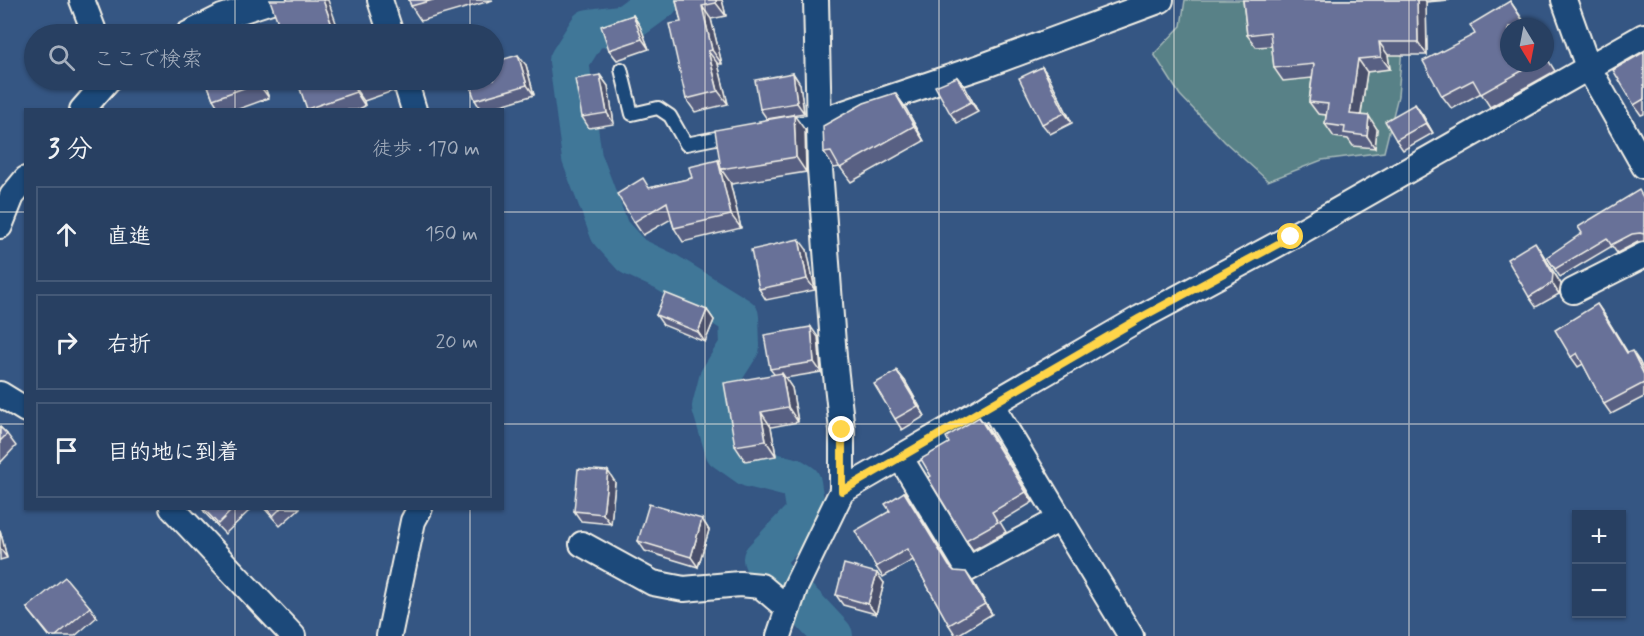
<!DOCTYPE html>
<html lang="ja">
<head>
<meta charset="utf-8">
<style>
  :root { --surface:#284062; --page:#344b6b; --text:#f1f3f6; --muted:#a5afbe; --line:#445977 }
  body { margin:0; font-family:Mynerve,"Klee One",sans-serif; background:var(--page); color:var(--text) }
  .controls { position:absolute; right:18px; bottom:18px; display:grid; overflow:hidden; border-radius:0px; box-shadow:0 2px 4px #0004 }
  .controls button { width:54px; height:54px; display:grid; place-items:center; padding:0; border:0; border-bottom:2px solid var(--line); background:var(--surface); color:var(--text); font:30px sans-serif }
  .compass { position:absolute; left:1500px; top:18px; width:54px; height:54px; border-radius:50%; background:var(--surface); box-shadow:0 2px 4px #0004; rotate:170deg }
  .stop { position:absolute; width:18px; height:18px; margin:-14px; border:4px solid #ffd54a; border-radius:50%; background:#fff }
  .stop.end { background:#ffd54a; border-color:#fff; box-shadow:0 2px 6px #0008 }
  .list { margin:0; padding:0; list-style:none }
  h2 { display:flex; justify-content:space-between; align-items:center; height:78px; margin:0; padding:0 24px; font-size:26px }
  h2 small { font-size:20px; font-weight:400; color:var(--muted) }
  .list li { display:grid; grid-template-columns:39px 1fr auto; gap:18px; align-items:center; box-sizing:border-box; height:96px; margin:0 12px 12px; padding:0 12px; border:2px solid var(--line); border-radius:0px }
  .list b { display:block; font-size:22px; white-space:nowrap }
  .list em { font-size:20px; font-style:normal; color:var(--muted) }
  .icon { flex:none; width:33px; height:33px; fill:none; stroke:currentColor; stroke-width:2; stroke-linecap:round; stroke-linejoin:round }
  .map { position:relative; flex:none; width:1644px; height:636px; overflow:hidden }
  .search { position:absolute; background:var(--surface); box-shadow:0 2px 4px #0004; left:24px; top:24px; width:480px; height:66px; display:flex; align-items:center; gap:15px; box-sizing:border-box; padding:0 21px; border-radius:33px; color:var(--muted); font-size:22px }
  .panel { position:absolute; background:var(--surface); box-shadow:0 2px 4px #0004; left:24px; top:108px; width:480px; height:402px; border-radius:0px }
  .map>svg:first-child { display:block }
  .green { fill:#588187; stroke:#a6b9b8; stroke-width:1.5 }
  .lines { fill:none; stroke-linecap:round; stroke-linejoin:round }
  .river { stroke:#3f7798; stroke-width:40 }
  .lane-casing { stroke:#f4f1e8; stroke-width:16 }
  .street-casing { stroke:#f4f1e8; stroke-width:28 }
  .lane { stroke:#1f4a7a; stroke-width:12 }
  .street { stroke:#1f4a7a; stroke-width:24 }
  .wall { fill:#596183; stroke:#f4f1e8; stroke-width:1.5 }
  .shaded-wall { fill:#494f6a; stroke:#f4f1e8; stroke-width:1.5 }
  .building { fill:#687198; stroke:#f4f1e8; stroke-width:1.5 }
  .route { stroke:#ffd54a; stroke-width:8 }
  .grid { fill:none; stroke:#f4f1e8; stroke-width:1.5; stroke-opacity:0.55 }
</style>
</head>
<body>
<div class="map">
<svg width="1644" height="636" viewBox="0 0 1644 636">
  <rect width="100%" height="100%" fill="#355683"/>
  <filter id="ink" filterUnits="userSpaceOnUse"><feTurbulence type="fractalNoise" baseFrequency=".0167" numOctaves="2"/><feDisplacementMap in="SourceGraphic" scale="12" xChannelSelector="R" yChannelSelector="G"/><feConvolveMatrix kernelMatrix="1 2 1 2 8 2 1 2 1" color-interpolation-filters="sRGB"/></filter>
  <g filter="url(#ink)">
    <polygon class="green" points="1185,0 1406,0 1398,96 1384,152 1322,160 1268,181 1225,142 1180,95 1154,54 1181,26"/>
    <g class="lines">
      <polyline class="river" points="659,0 626,24 589,29 569,61 582,158 610,232 632,256 666,272 739,317 740,346 719,379 712,407 725,450 749,467 793,478 801,483 806,514 763,559 773,576 803,604 833,636"/>
      <defs>
        <g id="lane">
          <polyline points="621,69 632,114 658,108 670,116 686,144 731,135"/>
          <polyline points="783,124 820,121"/>
        </g>
        <g id="street">
          <polyline points="82,0 95,34"/>
          <polyline points="380,0 391,34"/>
          <polyline points="1564,0 1588,67 1644,166"/>
          <polyline points="188,34 222,17 274,0"/>
          <polyline points="405,80 414,110"/>
          <polyline points="82,110 108,80"/>
          <polyline points="820,121 983,66 1161,0"/>
          <polyline points="0,226 12,196 26,179"/>
          <polyline points="1573,291 1644,255"/>
          <polyline points="0,394 26,410"/>
          <polyline points="900,457 968,569 1060,519 991,404"/>
          <polyline points="842,491 1140,318 1291,237 1644,36"/>
          <polyline points="172,508 293,636"/>
          <polyline points="1060,519 1131,636"/>
          <polyline points="582,544 653,583 684,589 740,584 761,586 787,608"/>
          <polyline points="389,636 413,521 420,508"/>
          <polyline points="779,636 795,588 842,491 842,430 834,357 820,169 816,0"/>
        </g>
      </defs>
      <use href="#lane" class="lane-casing"/>
      <use href="#street" class="street-casing"/>
      <use href="#lane" class="lane"/>
      <use href="#street" class="street"/>
    </g>
    <g class="wall">
      <polygon points="409,0 493,0 421,21 411,6"/>
      <polygon points="676,0 722,0 726,16 711,19 722,64 718,64 728,104 695,112 686,99 681,22"/>
      <polygon points="1243,0 1450,0 1426,2 1427,55 1388,55 1390,69 1367,72 1361,115 1377,129 1375,148 1353,146 1348,139 1334,137 1325,124 1326,115 1318,114 1309,102 1312,78 1283,81 1274,68 1272,46 1256,47 1247,35"/>
      <polygon points="1510,1 1528,27 1509,27 1509,63 1545,63 1545,55 1555,71 1490,107 1481,93 1452,109 1442,96 1475,34"/>
      <polygon points="633,15 640,26 649,49 617,60 609,50"/>
      <polygon points="1644,52 1644,114 1641,115 1634,105"/>
      <polygon points="526,65 534,95 485,110 481,110 475,100"/>
      <polygon points="1042,67 1049,77 1072,123 1050,134 1042,124"/>
      <polygon points="793,73 800,84 804,113 767,119 760,109"/>
      <polygon points="600,75 608,86 614,124 589,128 582,117"/>
      <polygon points="957,77 965,87 978,112 957,123 950,113"/>
      <polygon points="206,80 262,80 269,98 236,110 220,110 213,99"/>
      <polygon points="297,80 392,80 393,91 364,101 365,106 357,110 308,110"/>
      <polygon points="895,93 905,107 924,141 851,182 840,167 834,168 824,153"/>
      <polygon points="1422,114 1433,133 1403,150 1396,140"/>
      <polygon points="805,130 806,172 732,184 730,182 741,228 683,242 674,228 671,219 643,235 634,222 650,188 692,178 718,160 720,162"/>
      <polygon points="1644,197 1644,241 1638,242 1617,253 1612,246 1560,277 1547,257"/>
      <polygon points="807,250 815,290 766,300 759,289"/>
      <polygon points="1542,253 1561,284 1559,294 1536,307 1529,297"/>
      <polygon points="707,310 714,320 705,342 663,325 656,315"/>
      <polygon points="1604,314 1628,353 1639,361 1644,371 1644,397 1611,414 1604,404 1583,364 1578,367 1571,357"/>
      <polygon points="818,337 821,372 785,378 792,388 798,422 771,427 776,456 745,461 735,446 774,374 770,369"/>
      <polygon points="897,371 905,381 925,416 902,430 895,419"/>
      <polygon points="0,427 7,434 16,446 0,463"/>
      <polygon points="987,427 1033,502 1000,522 1006,532 973,550 966,540"/>
      <polygon points="615,482 611,524 581,521 574,511"/>
      <polygon points="904,492 951,568 954,571 973,582 992,614 956,636 949,625 913,560 883,577 876,567 890,511"/>
      <polygon points="202,508 250,508 250,510 225,534 205,513"/>
      <polygon points="264,508 300,508 280,526"/>
      <polygon points="702,519 709,530 698,567 645,551 638,541"/>
      <polygon points="0,530 7,558 0,560"/>
      <polygon points="884,583 876,614 843,605 836,595"/>
      <polygon points="90,607 97,617 75,636 49,636 27,608"/>
    </g>
    <g class="shaded-wall">
      <polygon points="323,0 328,0 340,34 335,34"/>
      <polygon points="716,0 722,0 726,16 716,3"/>
      <polygon points="1417,0 1425,0 1426,2 1427,55 1418,42"/>
      <polygon points="702,6 711,19 722,64 712,50"/>
      <polygon points="633,15 640,26 649,49 642,39"/>
      <polygon points="1379,42 1388,55 1390,69 1381,57"/>
      <polygon points="708,51 718,64 728,104 718,91"/>
      <polygon points="518,55 526,65 534,95 527,85"/>
      <polygon points="1358,59 1367,72 1359,127 1350,114"/>
      <polygon points="1042,67 1049,77 1072,123 1065,113"/>
      <polygon points="793,73 800,84 804,113 797,103"/>
      <polygon points="600,75 608,86 614,124 607,113"/>
      <polygon points="957,77 965,87 978,112 971,102"/>
      <polygon points="257,80 262,80 269,98 258,83"/>
      <polygon points="385,80 392,80 393,91"/>
      <polygon points="354,87 364,101 365,106 356,92"/>
      <polygon points="895,93 905,107 924,141 914,126"/>
      <polygon points="1415,104 1422,114 1433,133 1426,123"/>
      <polygon points="794,115 805,130 806,172 796,157"/>
      <polygon points="1369,116 1377,129 1375,148 1367,136"/>
      <polygon points="718,160 725,169 721,169 730,182 741,228 731,215"/>
      <polygon points="799,239 807,250 815,290 807,279"/>
      <polygon points="1535,242 1561,284 1559,294 1552,283"/>
      <polygon points="1597,304 1604,314 1634,364 1627,353"/>
      <polygon points="707,310 714,320 705,342 698,332"/>
      <polygon points="811,327 818,337 821,372 814,362"/>
      <polygon points="1632,351 1639,361 1644,371 1644,375"/>
      <polygon points="897,371 905,381 925,416 918,406"/>
      <polygon points="782,373 792,388 798,422 788,407"/>
      <polygon points="761,412 771,427 776,456 766,441"/>
      <polygon points="979,417 987,427 1033,502 1026,492"/>
      <polygon points="608,471 615,482 611,524 603,514"/>
      <polygon points="904,492 911,503 956,576 949,566"/>
      <polygon points="702,519 709,530 698,567 691,557"/>
      <polygon points="0,530 7,558 0,548"/>
      <polygon points="966,572 973,582 992,614 985,604"/>
      <polygon points="877,573 884,583 876,614 868,604"/>
    </g>
    <g class="building">
      <polygon points="270,0 323,0 335,34 282,34"/>
      <polygon points="409,0 433,0 411,6"/>
      <polygon points="676,0 716,0 716,3 702,6 712,50 708,51 718,91 686,99 669,24 681,22"/>
      <polygon points="1243,0 1417,0 1418,42 1379,42 1381,57 1358,59 1350,114 1369,116 1367,136 1344,133 1345,127 1325,124 1328,104 1309,102 1314,64 1274,68 1270,32 1247,35"/>
      <polygon points="1510,1 1527,27 1509,27 1509,63 1536,63 1481,94 1473,80 1442,96 1423,61 1475,34 1470,25"/>
      <polygon points="633,15 642,39 609,50 601,26"/>
      <polygon points="1644,52 1644,99 1634,105 1613,70"/>
      <polygon points="518,55 527,85 475,100 468,80 494,80 494,62"/>
      <polygon points="1042,67 1065,113 1042,124 1019,78"/>
      <polygon points="793,73 797,103 760,109 755,80"/>
      <polygon points="600,75 607,113 582,117 575,79"/>
      <polygon points="957,77 971,102 950,113 935,86"/>
      <polygon points="206,80 257,80 258,83 213,99"/>
      <polygon points="297,80 375,80 354,87 356,92 307,109"/>
      <polygon points="895,93 914,126 840,168 831,152 824,153 823,126 864,103"/>
      <polygon points="1415,104 1426,123 1396,140 1385,121"/>
      <polygon points="794,115 796,157 721,169 715,130 760,122 759,121"/>
      <polygon points="718,160 731,215 674,228 667,202 634,222 617,194 643,178 649,188 692,178 689,167"/>
      <polygon points="1639,190 1644,199 1644,234 1640,233 1632,234 1611,245 1607,238 1555,269 1547,257 1582,233 1578,227"/>
      <polygon points="799,239 807,279 759,289 751,250"/>
      <polygon points="1535,242 1553,274 1552,283 1529,297 1507,259"/>
      <polygon points="665,293 707,310 698,332 656,315"/>
      <polygon points="1597,304 1627,353 1632,351 1644,375 1644,383 1604,404 1577,353 1571,357 1555,330"/>
      <polygon points="811,327 814,362 770,369 764,335"/>
      <polygon points="897,371 918,406 895,419 874,384"/>
      <polygon points="782,373 788,407 761,412 766,441 735,446 724,383"/>
      <polygon points="979,417 1026,492 992,512 998,522 966,540 928,478 931,476 921,459 949,443 946,437"/>
      <polygon points="0,427 7,434 0,441"/>
      <polygon points="578,469 608,471 603,514 574,511"/>
      <polygon points="904,492 949,566 954,571 966,572 985,604 949,625 907,549 876,567 855,531 890,511 885,504"/>
      <polygon points="649,504 702,519 691,557 638,541"/>
      <polygon points="203,508 234,508 218,524"/>
      <polygon points="266,508 281,508 273,516"/>
      <polygon points="844,564 877,573 868,604 836,595"/>
      <polygon points="65,577 90,607 56,636 50,636 27,608"/>
    </g>
  </g>
  <g class="lines" filter="url(#ink)">
    <polyline class="route" points="842,430 842,491 1140,318 1291,237"/>
  </g>
  <path class="grid" d="M235 0V34M470 0V34M705 0V636M939 0V636M1174 0V636M1409 0V636M235 80V110M470 80V110M0 212H26M502 212H1644M0 424H26M502 424H1644M235 508V636M470 508V636"/>
</svg>
<div class="controls">
<button>+</button>
<button>−</button>
</div>
<svg class="compass" viewBox="-18 -18 36 36"><path d="M0-13l5 13h-10z" fill="#e53935"/><path d="M0 13l5-13h-10z" fill="#a5afbe"/></svg>
<div class="stop" style="left:1291px;top:237px"></div>
<div class="stop end" style="left:842px;top:430px"></div>
<div class="search"><svg class="icon" aria-label="search" viewBox="0 0 24 24"><circle cx="10" cy="10" r="6"/><path d="M15 15l6 6"/></svg>ここで検索</div>
<section class="panel">
<h2>3 分<small>徒歩 · 170 m</small></h2>
<ul class="list">
<li><svg class="icon" aria-label="ahead" viewBox="0 0 24 24"><path d="M12 20V5M6 11l6-6 6 6"/></svg><div><b>直進</b></div><em>150 m</em></li>
<li><svg class="icon" aria-label="right" viewBox="0 0 24 24"><path d="M7 20v-9h11M14 6l5 5-5 5"/></svg><div><b>右折</b></div><em>20 m</em></li>
<li><svg class="icon" aria-label="arrive" viewBox="0 0 24 24"><path d="M6 21V4h12l-3 4 3 4H6"/></svg><div><b>目的地に到着</b></div></li>
</ul>
</section>
</div>
</body>
</html>
